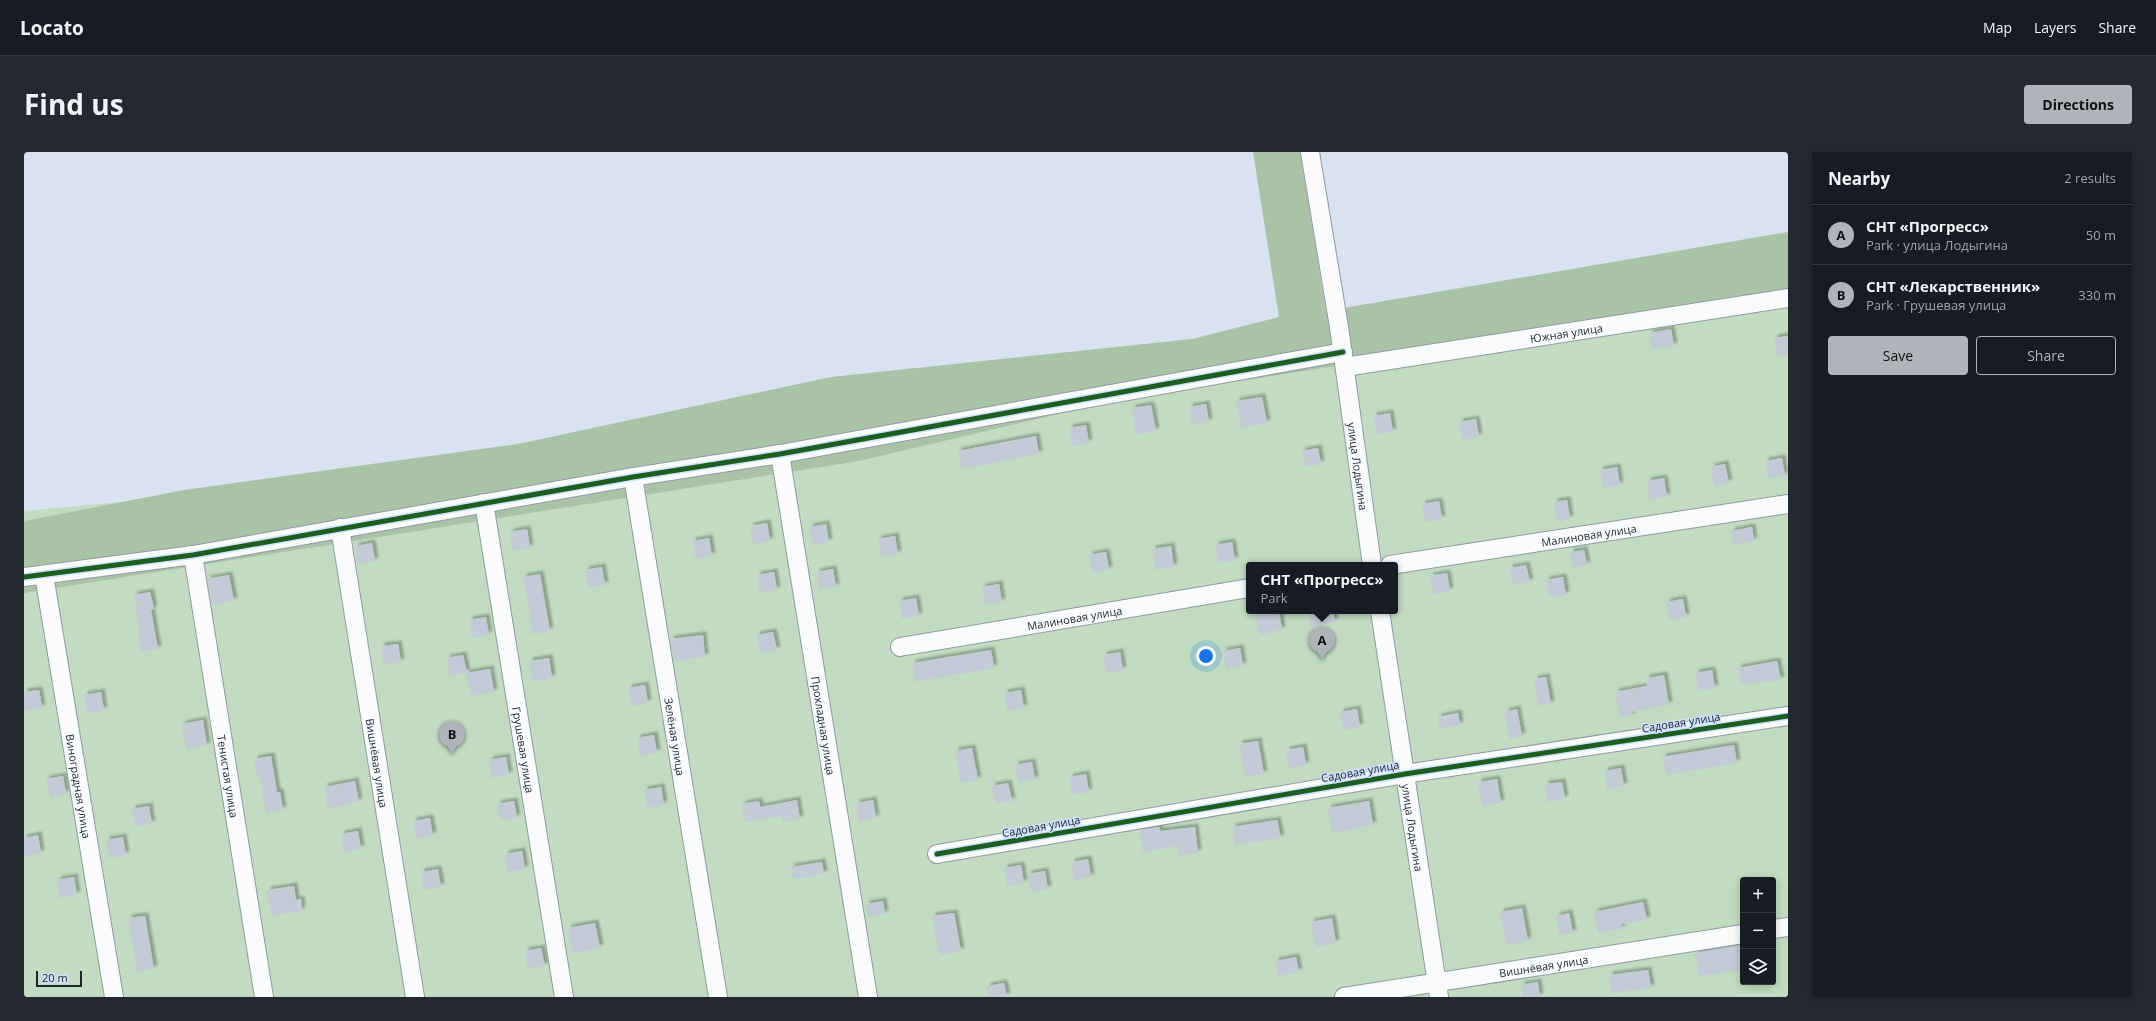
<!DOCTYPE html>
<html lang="en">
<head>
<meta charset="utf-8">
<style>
  :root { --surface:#171b24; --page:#242831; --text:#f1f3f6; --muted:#9ea1a6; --line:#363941; --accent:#afb4bb }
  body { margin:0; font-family:"Open Sans",sans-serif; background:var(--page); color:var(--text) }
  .controls { position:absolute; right:12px; bottom:12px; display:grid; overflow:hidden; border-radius:4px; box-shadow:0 2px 10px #0003 }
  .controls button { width:36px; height:36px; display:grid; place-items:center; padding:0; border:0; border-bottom:1px solid var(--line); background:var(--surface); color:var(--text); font:20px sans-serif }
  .scale { position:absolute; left:12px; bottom:10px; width:46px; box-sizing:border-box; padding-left:4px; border:2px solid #1d242e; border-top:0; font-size:11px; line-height:14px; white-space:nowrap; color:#1d242e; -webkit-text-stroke:3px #cde0fb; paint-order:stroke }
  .you { position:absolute; left:1182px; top:504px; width:14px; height:14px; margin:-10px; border:3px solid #fff; border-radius:50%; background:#1a73e8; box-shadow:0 0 0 6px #1a73e833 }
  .badge { display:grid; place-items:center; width:26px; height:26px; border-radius:50%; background:var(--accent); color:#111; font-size:13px; font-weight:700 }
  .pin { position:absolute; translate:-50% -33px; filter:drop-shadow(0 1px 2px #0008) }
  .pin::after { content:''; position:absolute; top:21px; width:14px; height:12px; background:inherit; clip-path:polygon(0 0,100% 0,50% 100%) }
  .popup { position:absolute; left:1222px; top:410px; width:152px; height:52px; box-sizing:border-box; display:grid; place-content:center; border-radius:4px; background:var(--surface); filter:drop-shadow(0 1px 3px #0005); font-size:13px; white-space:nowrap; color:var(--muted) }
  .popup b { font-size:15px; color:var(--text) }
  .popup::after { content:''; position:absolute; left:50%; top:100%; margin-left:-8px; border:8px solid transparent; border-top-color:var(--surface) }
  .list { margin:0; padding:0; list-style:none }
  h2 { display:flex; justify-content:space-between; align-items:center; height:52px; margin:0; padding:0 16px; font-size:17px }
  h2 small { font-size:13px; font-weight:400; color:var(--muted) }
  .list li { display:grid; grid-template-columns:26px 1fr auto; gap:12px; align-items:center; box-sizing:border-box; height:60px; padding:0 16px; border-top:1px solid var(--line) }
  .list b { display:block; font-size:15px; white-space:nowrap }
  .list p { margin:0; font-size:13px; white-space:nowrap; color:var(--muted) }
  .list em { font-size:13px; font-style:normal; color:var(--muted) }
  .actions { display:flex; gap:8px; padding:12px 16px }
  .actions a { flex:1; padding:9px 0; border:1px solid var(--accent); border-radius:4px; text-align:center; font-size:14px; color:var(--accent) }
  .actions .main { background:var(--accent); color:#111 }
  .icon { flex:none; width:22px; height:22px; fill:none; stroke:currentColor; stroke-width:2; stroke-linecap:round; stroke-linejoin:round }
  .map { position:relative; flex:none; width:1764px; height:845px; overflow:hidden; border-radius:4px }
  header { display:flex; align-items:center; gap:24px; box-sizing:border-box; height:56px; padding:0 20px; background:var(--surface); border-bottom:1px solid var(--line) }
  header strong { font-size:19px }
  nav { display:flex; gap:22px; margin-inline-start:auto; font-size:14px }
  .intro { display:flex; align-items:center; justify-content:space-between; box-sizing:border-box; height:96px; padding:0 24px }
  h1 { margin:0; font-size:28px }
  .button { padding:10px 18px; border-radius:4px; background:var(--accent); color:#111; font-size:14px; font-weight:700 }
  main { display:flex; gap:24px; padding:0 24px }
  aside { flex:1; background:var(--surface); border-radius:4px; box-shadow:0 2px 10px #0003 }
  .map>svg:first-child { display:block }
  .green { fill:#c1dcc0; fill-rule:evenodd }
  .forest { fill:#a9c3a7 }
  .building { fill:#c3cbd6; filter:url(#shadow) }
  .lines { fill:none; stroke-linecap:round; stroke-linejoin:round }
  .street-casing { stroke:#9299a4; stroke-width:20 }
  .street { stroke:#f9fbfd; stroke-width:18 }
  .cycleway-casing { stroke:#cde0fb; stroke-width:8 }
  .cycleway { stroke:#1b5e20; stroke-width:5 }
  .labels { text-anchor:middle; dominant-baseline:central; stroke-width:3; stroke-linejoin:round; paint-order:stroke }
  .street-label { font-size:11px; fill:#1d242e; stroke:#cde0fb }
</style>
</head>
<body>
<header>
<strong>Locato</strong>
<nav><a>Map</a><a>Layers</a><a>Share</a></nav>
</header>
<div class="intro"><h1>Find us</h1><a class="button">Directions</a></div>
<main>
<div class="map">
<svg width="1764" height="845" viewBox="0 0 1764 845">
  <defs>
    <filter id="shadow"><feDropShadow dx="3.5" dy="-3.5" stdDeviation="1" flood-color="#0004"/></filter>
  </defs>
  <rect width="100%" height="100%" fill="#d8e2f0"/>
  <path class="green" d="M1764 135V845H0V359L776 288ZM1225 413H1371V459H1225ZM1719 728H1749V830H1719Z"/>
  <polygon class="forest" points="1229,0 1276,0 1302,159 1764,80 1764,145 1098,247 835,309 0,441 0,369 160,338 494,292 807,225 1168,187 1255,165"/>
  <g class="building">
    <polygon points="1647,177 1650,194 1628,198 1625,181"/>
    <polygon points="1764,184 1764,202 1753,204 1750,186"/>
    <polygon points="1238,245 1243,271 1217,276 1212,249"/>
    <polygon points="1182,252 1185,270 1168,273 1165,255"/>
    <polygon points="1127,253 1132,279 1112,283 1108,256"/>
    <polygon points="1366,261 1369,280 1353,282 1349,264"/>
    <polygon points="1452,267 1455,285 1438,288 1435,270"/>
    <polygon points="1062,273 1065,291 1048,294 1045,276"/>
    <polygon points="1012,284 1015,302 937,317 934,299"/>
    <polygon points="1294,296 1297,312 1281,315 1278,299"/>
    <polygon points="1758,306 1761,324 1745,327 1741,309"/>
    <polygon points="1701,312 1705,331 1690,334 1687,315"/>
    <polygon points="1593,315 1596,333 1579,336 1576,318"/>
    <polygon points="1640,326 1643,345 1626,348 1623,329"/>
    <polygon points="1543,348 1546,367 1533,369 1530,350"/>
    <polygon points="1415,349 1418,367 1401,370 1398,352"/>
    <polygon points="743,371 746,389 729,392 726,374"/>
    <polygon points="802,372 805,390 789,393 785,375"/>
    <polygon points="1728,375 1730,389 1709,393 1707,379"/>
    <polygon points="503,377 506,396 489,399 486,380"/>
    <polygon points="871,384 874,402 857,405 854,387"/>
    <polygon points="685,386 688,404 672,407 668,389"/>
    <polygon points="1208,390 1211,408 1194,411 1191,393"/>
    <polygon points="348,391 351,409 334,412 331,394"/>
    <polygon points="1147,394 1150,415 1132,418 1128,397"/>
    <polygon points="1560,398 1563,413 1549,416 1546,400"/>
    <polygon points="1082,400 1085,418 1068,421 1065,403"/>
    <polygon points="1502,413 1506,430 1489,433 1485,416"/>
    <polygon points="578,415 581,433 565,436 561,418"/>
    <polygon points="809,417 812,435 795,438 792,420"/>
    <polygon points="750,420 753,438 736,441 733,423"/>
    <polygon points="1423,421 1426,439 1410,442 1406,424"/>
    <polygon points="516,422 526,479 509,482 499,425"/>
    <polygon points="205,423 210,449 188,454 183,427"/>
    <polygon points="1539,425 1542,443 1525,446 1522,428"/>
    <polygon points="975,432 978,450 961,453 958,435"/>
    <polygon points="126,440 130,457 127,458 134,497 117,500 114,482 116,482 110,443"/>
    <polygon points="892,446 895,464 878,467 875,449"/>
    <polygon points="1659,447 1662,465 1646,468 1642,450"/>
    <polygon points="1231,459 1255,459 1258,478 1235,483"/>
    <polygon points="1284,459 1309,459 1311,470 1287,475"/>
    <polygon points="462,465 465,483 448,486 445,468"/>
    <polygon points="749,480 753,498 736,501 732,483"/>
    <polygon points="679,483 681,505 650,509 646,487"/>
    <polygon points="374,492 377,510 360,513 357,494"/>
    <polygon points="1216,496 1219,514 1202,517 1199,499"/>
    <polygon points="967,498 970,516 891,530 888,511"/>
    <polygon points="1096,500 1099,518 1083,521 1079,503"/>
    <polygon points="439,503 443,521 426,524 423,506"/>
    <polygon points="525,506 528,526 509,530 505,509"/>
    <polygon points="1753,509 1757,528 1717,533 1714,516"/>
    <polygon points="466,517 470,540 447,544 442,521"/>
    <polygon points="1688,518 1691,536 1674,539 1671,521"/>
    <polygon points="1640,523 1645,553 1607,560 1608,564 1596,566 1591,540 1623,534 1622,526"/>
    <polygon points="1522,525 1527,552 1515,554 1510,527"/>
    <polygon points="621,533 624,551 608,554 604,536"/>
    <polygon points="15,538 18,556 0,559 0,540"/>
    <polygon points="997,538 1000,556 983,559 980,541"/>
    <polygon points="77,540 80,558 63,561 60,543"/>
    <polygon points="1333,557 1336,575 1319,578 1316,560"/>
    <polygon points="1493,557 1498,584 1486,587 1481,560"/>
    <polygon points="1434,561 1436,573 1416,576 1414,565"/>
    <polygon points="179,568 183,594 162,597 158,572"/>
    <polygon points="630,583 633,601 616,604 613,586"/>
    <polygon points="1234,589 1240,622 1221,625 1215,592"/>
    <polygon points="1710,593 1713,611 1642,623 1638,605"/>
    <polygon points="1279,595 1282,613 1265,616 1262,598"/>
    <polygon points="948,596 954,628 937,631 931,599"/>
    <polygon points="247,604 253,640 256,640 259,658 242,661 236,625 233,625 230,607"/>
    <polygon points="482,605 485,623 468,626 465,608"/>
    <polygon points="1008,610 1011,628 994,630 991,613"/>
    <polygon points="1597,616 1600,634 1583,637 1580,619"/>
    <polygon points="1062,622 1065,640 1048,643 1045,625"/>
    <polygon points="39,624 42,642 26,645 22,627"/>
    <polygon points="1473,627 1477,651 1458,654 1454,630"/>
    <polygon points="331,629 335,650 304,656 300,635"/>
    <polygon points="1538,630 1541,647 1524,650 1521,632"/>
    <polygon points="984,631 988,649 971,652 968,634"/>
    <polygon points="637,635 640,653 623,656 620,638"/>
    <polygon points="773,648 776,667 759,670 758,664 721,670 718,652 735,649 736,655"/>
    <polygon points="849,648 852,666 835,669 832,651"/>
    <polygon points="490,649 493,666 476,669 473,652"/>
    <polygon points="1345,649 1349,673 1308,681 1304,656"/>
    <polygon points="125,654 128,672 111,675 108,657"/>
    <polygon points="406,666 409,684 392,687 389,669"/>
    <polygon points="1253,668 1257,686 1211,693 1208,675"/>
    <polygon points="1135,675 1136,679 1171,675 1174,701 1155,704 1154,694 1119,700 1115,678"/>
    <polygon points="334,679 337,697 320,700 317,682"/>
    <polygon points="14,683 17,701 0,705 0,686"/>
    <polygon points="99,685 102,703 85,706 82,688"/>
    <polygon points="498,699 501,717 484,720 481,702"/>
    <polygon points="1064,707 1067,725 1050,728 1047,710"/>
    <polygon points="798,710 800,722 769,727 767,715"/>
    <polygon points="997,713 1000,731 983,734 980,716"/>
    <polygon points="414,717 417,735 400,738 397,720"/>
    <polygon points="1021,719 1024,737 1007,740 1004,722"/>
    <polygon points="50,725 53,743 36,746 33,728"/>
    <polygon points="270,734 272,748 277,747 278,759 247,764 243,738"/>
    <polygon points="859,749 861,762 844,765 842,752"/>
    <polygon points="1619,750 1623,768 1597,772 1598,777 1574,781 1570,760"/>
    <polygon points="1498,756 1504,789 1482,793 1476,760"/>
    <polygon points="930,761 937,799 915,803 908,764"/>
    <polygon points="1545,761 1549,781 1535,783 1532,764"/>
    <polygon points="121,764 130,817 113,820 104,766"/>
    <polygon points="1308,766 1312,791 1291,795 1287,770"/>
    <polygon points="571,771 576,796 549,802 544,776"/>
    <polygon points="1717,793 1719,818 1675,824 1671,801"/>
    <polygon points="517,796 521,814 504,817 501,799"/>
    <polygon points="1272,805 1275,820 1254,824 1251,809"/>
    <polygon points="1624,818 1627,836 1588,841 1585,823"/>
    <polygon points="1514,830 1516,845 1499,845 1497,833"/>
    <polygon points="980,831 983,845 965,845 963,834"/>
  </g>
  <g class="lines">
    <defs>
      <g id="street">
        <path id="s1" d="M1286 0 1315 175 1348 413"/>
        <path id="s2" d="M1321 215 1764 146"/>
        <path id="s3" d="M756 302 844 845"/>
        <path id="s4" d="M609 325 694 845"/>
        <path id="s5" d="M460 351 540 845"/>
        <path id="s6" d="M316 376 391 845"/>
        <path id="s7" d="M169 403 240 845"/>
        <path id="s8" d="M1366 413 1764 352"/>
        <path id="s9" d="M20 423 90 845"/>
        <polyline points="0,425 169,403 609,325 756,302 1319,200"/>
        <path id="s10" d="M1356 459 1415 845"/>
        <path id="s11" d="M876 495 1225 436"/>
        <polyline points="913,702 1381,622 1764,564"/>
        <polyline points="1749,777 1764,775"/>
        <path id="s12" d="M1320 845 1719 782"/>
      </g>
    </defs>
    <use href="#street" class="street-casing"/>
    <use href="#street" class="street"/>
    <defs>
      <g id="cycleway">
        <polyline points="0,425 169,403 609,325 756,302 1319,200"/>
        <polyline points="913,702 1381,622 1764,564"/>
      </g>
    </defs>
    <use href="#cycleway" class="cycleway-casing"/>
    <use href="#cycleway" class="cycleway"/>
  </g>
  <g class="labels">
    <g class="street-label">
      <text stroke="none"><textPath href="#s2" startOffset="224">Южная улица</textPath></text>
      <text stroke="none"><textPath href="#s1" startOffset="318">улица Лодыгина</textPath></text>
      <text stroke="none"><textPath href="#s8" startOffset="201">Малиновая улица</textPath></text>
      <text stroke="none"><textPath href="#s11" startOffset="177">Малиновая улица</textPath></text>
      <text transform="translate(1657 570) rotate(-9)">Садовая улица</text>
      <text stroke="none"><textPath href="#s3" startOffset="275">Прохладная улица</textPath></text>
      <text stroke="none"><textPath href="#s4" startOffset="263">Зелёная улица</textPath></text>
      <text stroke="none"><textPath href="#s5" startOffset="250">Грушевая улица</textPath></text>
      <text stroke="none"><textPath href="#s6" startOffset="238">Вишнёвая улица</textPath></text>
      <text transform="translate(1336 619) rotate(-10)">Садовая улица</text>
      <text stroke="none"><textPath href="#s7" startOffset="224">Тенистая улица</textPath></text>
      <text stroke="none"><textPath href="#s9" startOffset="214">Виноградная улица</textPath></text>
      <text transform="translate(1017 674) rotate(-10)">Садовая улица</text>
      <text stroke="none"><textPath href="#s10" startOffset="219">улица Лодыгина</textPath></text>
      <text stroke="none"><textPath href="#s12" startOffset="202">Вишнёвая улица</textPath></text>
    </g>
  </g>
</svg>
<div class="controls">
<button>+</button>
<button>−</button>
<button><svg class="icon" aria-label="layers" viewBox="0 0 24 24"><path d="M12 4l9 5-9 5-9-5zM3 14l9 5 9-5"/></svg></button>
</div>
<div class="scale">20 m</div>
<div class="you"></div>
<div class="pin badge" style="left:1298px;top:508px">A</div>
<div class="popup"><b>СНТ «Прогресс»</b>Park</div>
<div class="pin badge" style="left:428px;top:602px">B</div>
</div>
<aside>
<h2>Nearby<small>2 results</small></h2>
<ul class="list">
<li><span class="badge">A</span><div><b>СНТ «Прогресс»</b><p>Park · улица Лодыгина</p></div><em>50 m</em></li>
<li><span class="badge">B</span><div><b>СНТ «Лекарственник»</b><p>Park · Грушевая улица</p></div><em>330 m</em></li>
</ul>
<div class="actions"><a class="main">Save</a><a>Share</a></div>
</aside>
</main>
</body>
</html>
